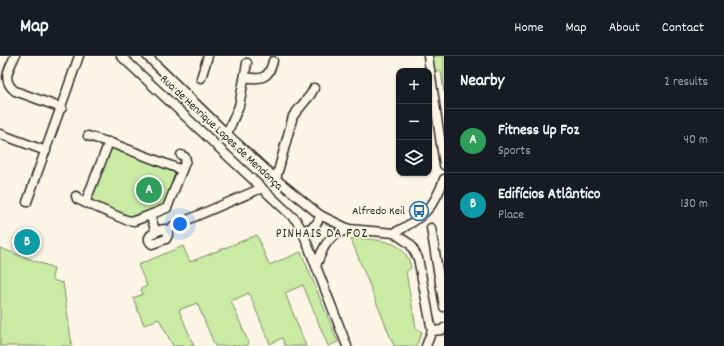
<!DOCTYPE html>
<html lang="en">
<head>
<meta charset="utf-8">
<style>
  :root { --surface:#171b24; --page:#20242c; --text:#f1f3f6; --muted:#9ea1a6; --line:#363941; --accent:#1f6fb2 }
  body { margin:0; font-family:Dekko,sans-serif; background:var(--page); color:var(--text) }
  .controls { position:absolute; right:12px; top:12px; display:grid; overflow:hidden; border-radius:8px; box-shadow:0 1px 3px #0004 }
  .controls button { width:36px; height:36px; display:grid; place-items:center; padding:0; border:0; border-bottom:1px solid var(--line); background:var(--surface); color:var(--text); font:20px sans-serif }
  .you { position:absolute; left:180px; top:168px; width:14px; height:14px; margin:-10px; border:3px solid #fff; border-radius:50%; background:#1a73e8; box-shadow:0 0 0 6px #1a73e833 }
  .badge { display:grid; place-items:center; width:26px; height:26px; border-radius:50%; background:var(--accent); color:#fff; font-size:13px; font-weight:700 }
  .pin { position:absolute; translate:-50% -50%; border:2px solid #fff; box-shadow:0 1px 4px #0006 }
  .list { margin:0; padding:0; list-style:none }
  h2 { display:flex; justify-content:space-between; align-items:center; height:52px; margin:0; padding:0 16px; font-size:17px }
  h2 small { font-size:13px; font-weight:400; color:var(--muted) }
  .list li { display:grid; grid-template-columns:26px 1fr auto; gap:12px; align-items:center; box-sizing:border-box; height:64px; padding:0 16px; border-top:1px solid var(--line) }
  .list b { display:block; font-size:15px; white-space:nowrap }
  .list p { margin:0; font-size:13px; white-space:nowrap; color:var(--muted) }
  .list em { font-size:13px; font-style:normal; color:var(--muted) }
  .icon { flex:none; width:22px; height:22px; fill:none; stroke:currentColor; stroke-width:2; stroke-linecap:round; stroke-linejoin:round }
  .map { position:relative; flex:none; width:444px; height:290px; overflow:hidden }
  header { display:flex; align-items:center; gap:24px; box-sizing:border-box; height:56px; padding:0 20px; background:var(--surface); border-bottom:1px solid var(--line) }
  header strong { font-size:19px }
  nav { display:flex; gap:22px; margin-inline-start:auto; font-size:14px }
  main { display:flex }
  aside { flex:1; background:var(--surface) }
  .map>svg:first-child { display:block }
  .green { fill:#caeba3; stroke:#7a8b67 }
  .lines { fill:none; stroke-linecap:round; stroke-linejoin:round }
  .minor-casing { stroke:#2b2b2b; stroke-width:11 }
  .minor { stroke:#fcf5e5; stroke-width:8 }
  .labels { text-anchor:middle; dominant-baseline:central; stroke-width:3.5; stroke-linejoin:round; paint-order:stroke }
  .street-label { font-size:12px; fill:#2b2b2b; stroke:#fcf5e5 }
  .poi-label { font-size:12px; fill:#2b2b2b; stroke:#fcf5e5; text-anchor:end }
  .neighbourhood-label { font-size:13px; letter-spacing:1px; fill:#2b2b2b; stroke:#fcf5e5 }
</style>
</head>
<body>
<header>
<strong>Map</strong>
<nav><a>Home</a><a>Map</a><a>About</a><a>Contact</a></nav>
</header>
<main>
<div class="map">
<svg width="444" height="290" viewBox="0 0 444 290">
  <rect width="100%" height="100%" fill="#fcf5e5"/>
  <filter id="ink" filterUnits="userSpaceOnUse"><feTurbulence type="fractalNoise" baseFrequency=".025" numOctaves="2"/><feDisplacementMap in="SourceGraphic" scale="8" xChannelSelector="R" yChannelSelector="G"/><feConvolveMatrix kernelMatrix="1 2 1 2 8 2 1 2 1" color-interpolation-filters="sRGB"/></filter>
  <g filter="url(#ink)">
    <g class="green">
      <polygon points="432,0 444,0 444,36 441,15 434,16"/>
      <polygon points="110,91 175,114 176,117 163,151 134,162 91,144 90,141"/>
      <polygon points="257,179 269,209 301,196 338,286 328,290 303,229 285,237 306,290 285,290 282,282 270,288 249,237 231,245 249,288 245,290 215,290 197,247 179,254 194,290 173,290 159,263 144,269 133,242 143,238 141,233 147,230 138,209 183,190 190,206"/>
      <path d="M358 182C382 185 405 183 411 212L406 216 416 272 422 276 416 290H394L351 183Z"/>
      <polygon points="0,192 54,212 52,222 55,225 63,227 72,290 0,290"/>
    </g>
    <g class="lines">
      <defs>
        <g id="minor">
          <path d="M15 0C9 13 1 24 15 35L62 52"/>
          <polyline points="121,0 296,164 302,174 347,290"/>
          <polyline points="147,0 227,78 276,123 320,159 349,173 394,177 410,188 418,202 432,275 426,290"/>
          <polyline points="428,0 444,109"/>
          <path d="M245 21C261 24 269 23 273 5"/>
          <polyline points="201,22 208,0"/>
          <polyline points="0,78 46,95"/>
          <polyline points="227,78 239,50 247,7"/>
          <polyline points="88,80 111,87 182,114"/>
          <polyline points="276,123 293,60 311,38 314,32"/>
          <polyline points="76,140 77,143 126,164 134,165 150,159"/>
          <polyline points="27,146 79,0"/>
          <polyline points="85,147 109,86"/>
          <polyline points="431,172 444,251"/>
          <path d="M165 173 168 175V179L166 183 152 188C142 180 158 174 165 173Z"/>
          <path d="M302 174C312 173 318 169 320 159"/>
          <polyline points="168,175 173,170 262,132"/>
          <polyline points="156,176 150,159 167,152 186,104 185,101 181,99"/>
          <path d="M394 177C421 163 434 153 444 123"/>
          <path d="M316 210C325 188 326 181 349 173"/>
          <polyline points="432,275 442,274 444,272"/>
        </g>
      </defs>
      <use href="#minor" class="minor-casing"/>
      <use href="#minor" class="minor"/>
    </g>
  </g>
  <defs>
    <symbol id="bus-ring" viewBox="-11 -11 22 22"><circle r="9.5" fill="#fcf5e5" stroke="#1f6fb2" stroke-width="1.5"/><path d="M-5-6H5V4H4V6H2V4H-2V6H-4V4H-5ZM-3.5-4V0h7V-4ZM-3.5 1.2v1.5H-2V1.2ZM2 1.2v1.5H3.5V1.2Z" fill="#1f6fb2"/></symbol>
  </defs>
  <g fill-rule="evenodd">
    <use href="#bus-ring" x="408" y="144" width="22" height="22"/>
  </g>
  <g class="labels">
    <g class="street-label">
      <text transform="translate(221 77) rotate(43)">Rua de Henrique Lopes de Mendonça</text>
    </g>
    <g class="poi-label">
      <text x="405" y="155">Alfredo Keil</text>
    </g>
    <g class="neighbourhood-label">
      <text x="322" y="178">PINHAIS DA FOZ</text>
    </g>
  </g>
</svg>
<div class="controls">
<button>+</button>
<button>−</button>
<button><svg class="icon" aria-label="layers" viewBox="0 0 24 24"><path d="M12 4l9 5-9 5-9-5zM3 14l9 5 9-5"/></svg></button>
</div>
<div class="you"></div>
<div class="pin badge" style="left:149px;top:134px;background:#2e9e5b">A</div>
<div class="pin badge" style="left:27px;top:186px;background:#0f9aa8">B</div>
</div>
<aside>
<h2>Nearby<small>2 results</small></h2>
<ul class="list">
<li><span class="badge" style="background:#2e9e5b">A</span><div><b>Fitness Up Foz</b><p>Sports</p></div><em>40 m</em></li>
<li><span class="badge" style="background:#0f9aa8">B</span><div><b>Edifícios Atlântico</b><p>Place</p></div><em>130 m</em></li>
</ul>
</aside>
</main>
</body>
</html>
